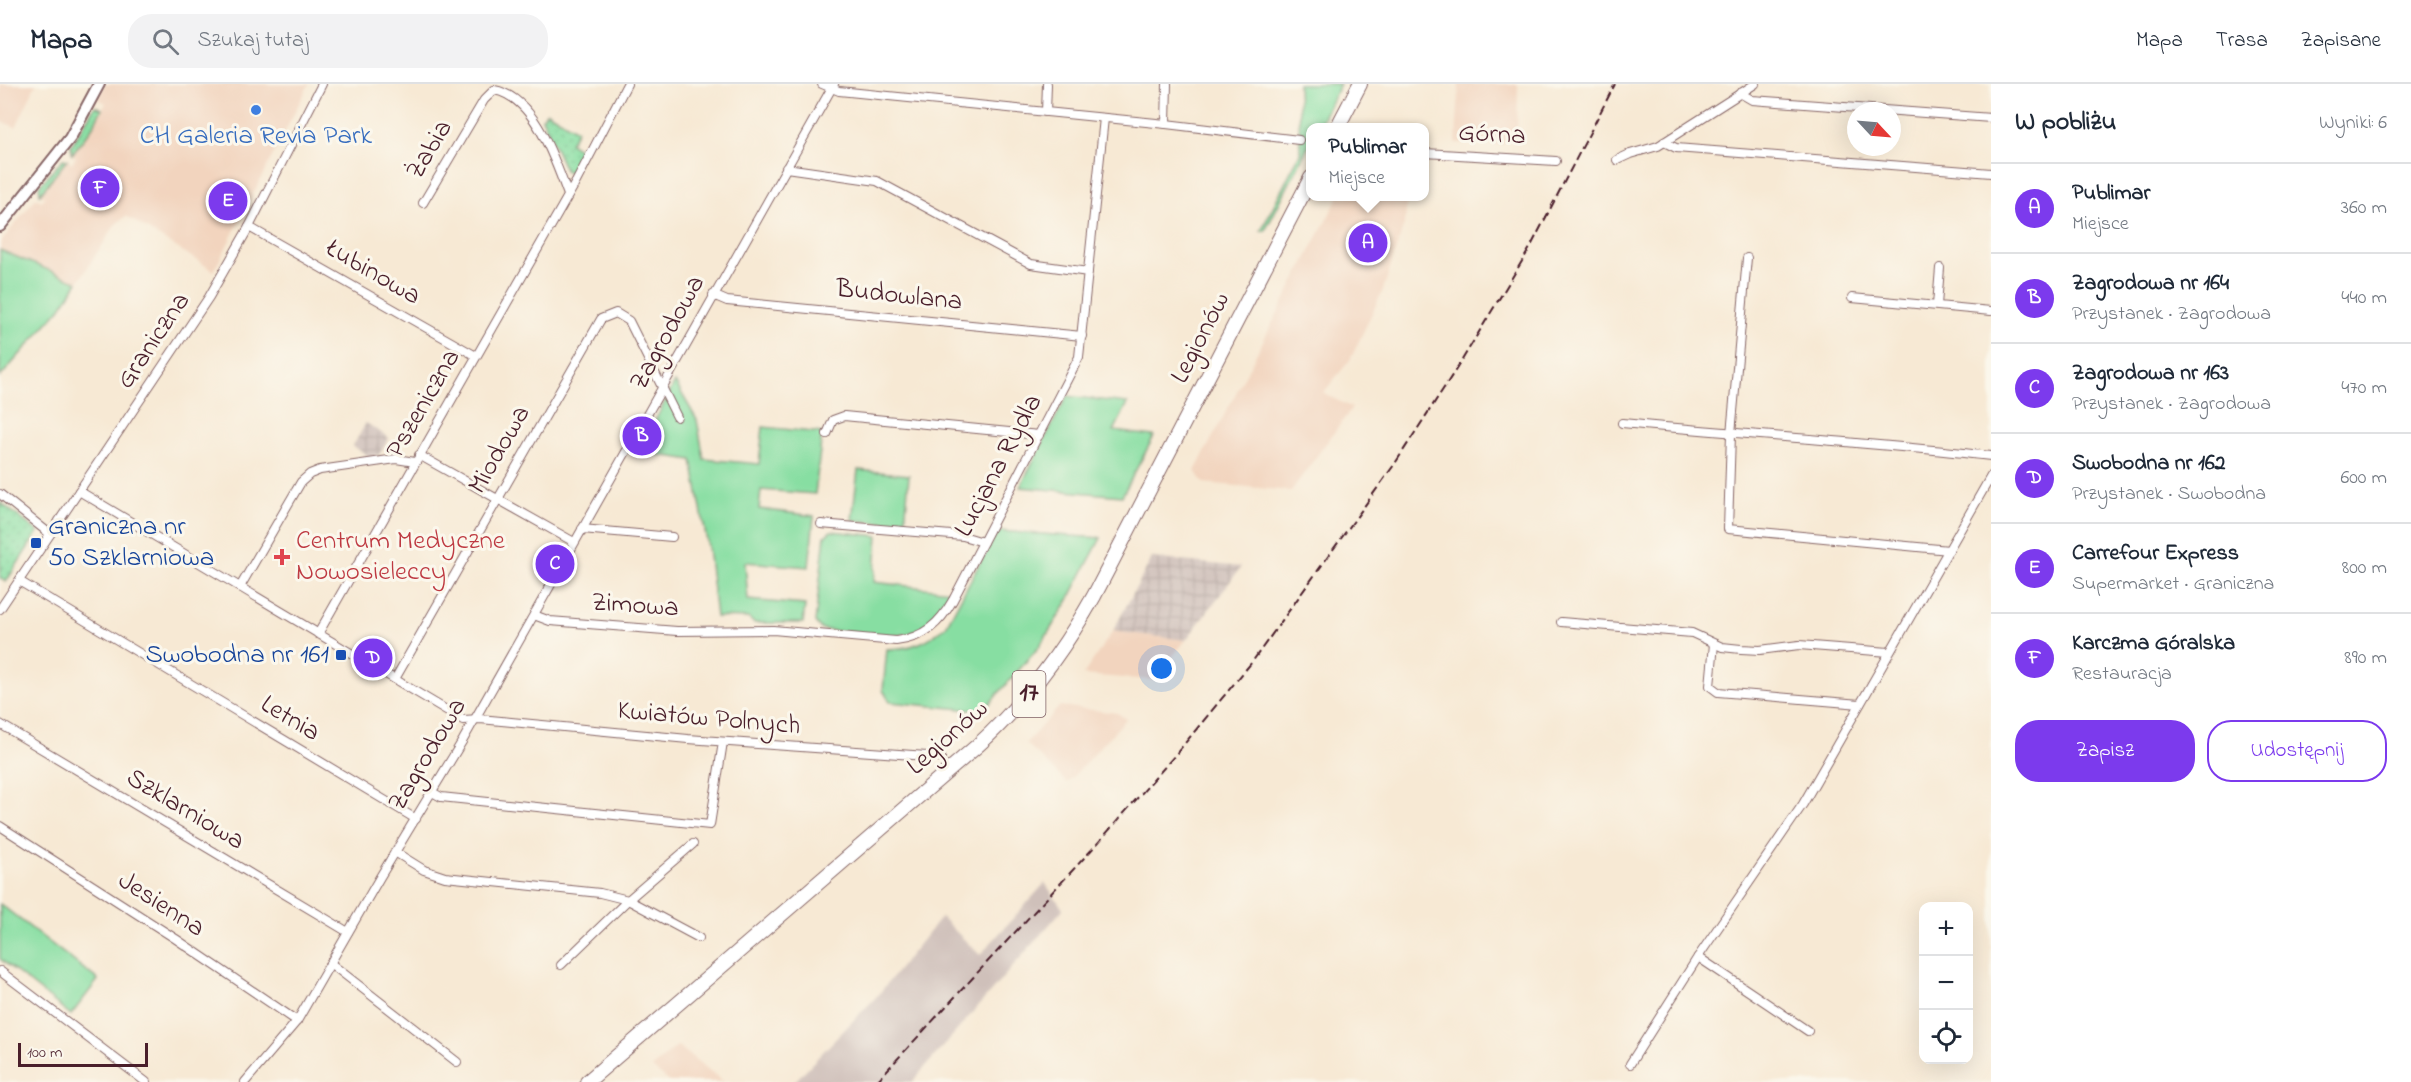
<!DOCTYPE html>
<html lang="pl">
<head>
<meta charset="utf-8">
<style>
  :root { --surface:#fff; --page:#f2f2f3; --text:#1f2937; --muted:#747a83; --line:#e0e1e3; --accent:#7c3aed }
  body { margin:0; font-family:"Indie Flower",sans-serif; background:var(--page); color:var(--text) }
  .controls { position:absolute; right:18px; bottom:18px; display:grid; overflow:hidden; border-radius:12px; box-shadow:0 6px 24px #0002 }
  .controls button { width:54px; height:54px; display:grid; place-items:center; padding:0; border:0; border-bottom:2px solid var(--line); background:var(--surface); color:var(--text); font:30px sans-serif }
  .compass { position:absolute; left:1847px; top:18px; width:54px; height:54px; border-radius:50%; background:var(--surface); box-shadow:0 6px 24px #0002; rotate:116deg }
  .scale { position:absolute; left:18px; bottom:15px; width:130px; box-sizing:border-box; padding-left:6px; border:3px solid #4a1f2b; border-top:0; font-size:16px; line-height:21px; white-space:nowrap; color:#4a1f2b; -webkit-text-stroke:4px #fbf7ec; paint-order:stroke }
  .you { position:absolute; left:1162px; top:585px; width:21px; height:21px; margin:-15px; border:4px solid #fff; border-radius:50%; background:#1a73e8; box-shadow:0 0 0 9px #1a73e833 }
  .badge { display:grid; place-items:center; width:39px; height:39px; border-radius:50%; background:var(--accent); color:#fff; font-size:20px; font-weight:700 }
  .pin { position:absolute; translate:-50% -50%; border:3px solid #fff; box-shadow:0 2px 6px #0006 }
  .popup { position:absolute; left:1306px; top:39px; width:123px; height:78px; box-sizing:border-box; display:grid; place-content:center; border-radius:12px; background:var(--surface); filter:drop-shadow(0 2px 4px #0005); font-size:20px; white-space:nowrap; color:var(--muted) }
  .popup b { font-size:22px; color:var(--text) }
  .popup::after { content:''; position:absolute; left:50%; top:100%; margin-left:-12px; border:12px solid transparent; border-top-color:var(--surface) }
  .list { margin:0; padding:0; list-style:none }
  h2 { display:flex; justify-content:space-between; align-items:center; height:78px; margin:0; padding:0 24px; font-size:26px }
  h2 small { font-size:20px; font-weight:400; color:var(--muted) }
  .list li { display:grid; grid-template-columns:39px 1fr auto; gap:18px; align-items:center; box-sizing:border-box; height:90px; padding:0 24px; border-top:2px solid var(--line) }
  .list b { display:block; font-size:22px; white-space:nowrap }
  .list p { margin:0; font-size:20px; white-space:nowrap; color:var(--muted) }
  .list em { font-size:20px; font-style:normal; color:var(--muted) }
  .actions { display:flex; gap:12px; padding:18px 24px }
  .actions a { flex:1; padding:14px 0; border:2px solid var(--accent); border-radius:24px; text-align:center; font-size:21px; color:var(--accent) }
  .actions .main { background:var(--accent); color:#fff }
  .icon { flex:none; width:33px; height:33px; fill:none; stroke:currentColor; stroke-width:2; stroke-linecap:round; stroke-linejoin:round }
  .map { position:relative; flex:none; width:1991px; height:998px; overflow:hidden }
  header { display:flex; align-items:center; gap:36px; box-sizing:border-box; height:84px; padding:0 30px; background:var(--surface); border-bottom:2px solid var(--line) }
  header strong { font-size:28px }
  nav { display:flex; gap:33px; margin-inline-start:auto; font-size:21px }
  .search { width:420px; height:54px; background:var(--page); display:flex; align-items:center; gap:15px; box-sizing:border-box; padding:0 21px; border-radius:24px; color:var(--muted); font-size:22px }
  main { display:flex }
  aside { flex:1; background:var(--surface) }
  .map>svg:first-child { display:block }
  .built { fill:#f2d4be }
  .industrial { fill:url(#industrial-grid) }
  .railway { fill:#cfc0ba }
  .grass { fill:#87dea2; stroke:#687e66; stroke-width:1.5 }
  .park { fill:url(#park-dots); stroke:#687e66; stroke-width:1.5 }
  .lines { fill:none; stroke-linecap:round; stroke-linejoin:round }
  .street-casing { stroke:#876666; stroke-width:10 }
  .secondary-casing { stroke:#876666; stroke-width:14 }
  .highway-casing { stroke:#876666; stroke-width:16 }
  .street { stroke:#fff; stroke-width:8 }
  .secondary { stroke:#fff; stroke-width:10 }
  .highway { stroke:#fff; stroke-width:14 }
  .rail { stroke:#4a1f2b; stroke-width:2; stroke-dasharray:9 4.5; stroke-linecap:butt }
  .shop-dot { fill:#3f7fe0; stroke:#fbf7ec; stroke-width:2 }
  .transit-dot { fill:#1a4fb4; stroke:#fbf7ec; stroke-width:2 }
  .health-dot { fill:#e0444e; stroke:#fbf7ec; stroke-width:2 }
  .labels { text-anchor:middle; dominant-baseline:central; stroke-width:6; stroke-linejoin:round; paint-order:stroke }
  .shield { fill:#fbf7ec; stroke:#7f6065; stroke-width:1.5 }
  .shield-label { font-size:26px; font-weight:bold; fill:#4a1f2b }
  .street-label { font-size:27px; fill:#4a1f2b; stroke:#fbf7ec }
  .shop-label { font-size:27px; fill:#366cbe; stroke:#fbf7ec }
  .transit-label { font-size:27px; fill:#164399; stroke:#fbf7ec; text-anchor:start }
  .health-label { font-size:27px; fill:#be3a42; stroke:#fbf7ec; text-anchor:start }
</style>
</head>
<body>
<header>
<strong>Mapa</strong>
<div class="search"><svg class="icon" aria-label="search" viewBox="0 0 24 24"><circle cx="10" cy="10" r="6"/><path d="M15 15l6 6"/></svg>Szukaj tutaj</div>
<nav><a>Mapa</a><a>Trasa</a><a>Zapisane</a></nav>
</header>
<main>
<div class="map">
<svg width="1991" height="998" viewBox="0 0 1991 998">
  <defs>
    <pattern id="industrial-grid" width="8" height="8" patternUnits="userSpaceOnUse" patternTransform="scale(1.5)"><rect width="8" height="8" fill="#cfc0ba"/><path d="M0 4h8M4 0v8" fill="none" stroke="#b3a5a0"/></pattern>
    <pattern id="park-dots" width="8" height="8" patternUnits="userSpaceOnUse" patternTransform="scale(1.5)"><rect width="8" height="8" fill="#87dea2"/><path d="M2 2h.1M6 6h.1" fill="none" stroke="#76be8c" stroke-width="1.8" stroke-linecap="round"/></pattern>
  </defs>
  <rect width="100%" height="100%" fill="#fbf7ec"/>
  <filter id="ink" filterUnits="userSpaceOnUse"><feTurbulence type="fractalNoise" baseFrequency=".0167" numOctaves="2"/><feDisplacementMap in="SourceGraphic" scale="12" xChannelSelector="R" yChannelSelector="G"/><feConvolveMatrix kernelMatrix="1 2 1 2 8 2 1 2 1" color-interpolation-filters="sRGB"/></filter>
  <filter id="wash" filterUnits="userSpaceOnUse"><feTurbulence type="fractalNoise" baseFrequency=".008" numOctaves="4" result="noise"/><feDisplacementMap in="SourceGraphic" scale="24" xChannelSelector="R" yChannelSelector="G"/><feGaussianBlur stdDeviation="1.35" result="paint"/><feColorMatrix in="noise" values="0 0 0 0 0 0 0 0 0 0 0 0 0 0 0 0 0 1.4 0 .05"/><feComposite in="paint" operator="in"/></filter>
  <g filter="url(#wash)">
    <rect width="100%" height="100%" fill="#f7e9d4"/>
    <g class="built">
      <polygon points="0,0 36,0 16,43 0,37"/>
      <polygon points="105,0 309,0 214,187 126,132 116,140 78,198 0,166 0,159 36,114 42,117 45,113 40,110 67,76 72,79 76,73 72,70 92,44 106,19 98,15"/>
      <polygon points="1459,0 1518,0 1517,50 1502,61 1456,59"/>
      <polygon points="1339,112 1407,113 1405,137 1383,206 1350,276 1323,309 1352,324 1291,407 1203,399 1195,387"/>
      <polygon points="1113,547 1186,556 1153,596 1083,591"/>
      <polygon points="1060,622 1117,629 1126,635 1067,699 1026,659"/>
      <polygon points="677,962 678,962 724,998 670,998 652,984"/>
    </g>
    <g class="industrial">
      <polygon points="366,339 389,354 379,371 370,373 353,362"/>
      <polygon points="1152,474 1241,483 1186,556 1113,547"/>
    </g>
    <polygon class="railway" points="1045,799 1063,825 912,998 794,998 878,911 941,833 980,871"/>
    <g class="grass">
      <polygon points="1298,0 1340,0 1318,43 1311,44 1311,57 1265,147 1261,147 1300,69"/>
      <polygon points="95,22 102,25 92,44 72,70 71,62"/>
      <polygon points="63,75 67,76 40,110 39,102"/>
      <polygon points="0,166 78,198 60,225 0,293"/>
      <polygon points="675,298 697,336 704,375 759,380 763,343 822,349 815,410 761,406 759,425 814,432 809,483 745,478 748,516 805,521 803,539 754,539 748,534 716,533 708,463 692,376 639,368"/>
      <polygon points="1067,312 1128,319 1114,347 1154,352 1122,412 1020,403"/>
      <polygon points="858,386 909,391 905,441 852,436"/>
      <path d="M831 447 878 452 874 498 951 507C944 519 938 533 927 541 901 561 851 548 821 545L815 538 825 452Z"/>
      <path d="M997 447 1101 454 1065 522 1039 563 983 627 890 618 883 606 887 565C911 565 928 558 946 542Z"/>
      <polygon points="0,820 98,896 71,931 0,875"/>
    </g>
    <g class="park">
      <polygon points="547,28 577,46 570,59 583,68 572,88 566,88 542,34"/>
      <polygon points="0,418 38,448 6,498 0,494"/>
    </g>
  </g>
  <g filter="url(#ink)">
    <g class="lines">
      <defs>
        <g id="street">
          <polyline points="822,0 839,7 1166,40 1299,56"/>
          <polyline points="1740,9 1752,16 1991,34"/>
          <polyline points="1046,28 1047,0"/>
          <polyline points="1166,40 1167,0"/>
          <polyline points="1664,58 1676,64 1991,89"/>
          <polyline points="1425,69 1556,77"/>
          <polyline points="1617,76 1630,70 1658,62 1755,0"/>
          <polyline points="786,84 877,97 1031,180 1088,188"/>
          <path d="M423 119 484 16 494 6C535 13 555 77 568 111"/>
          <polyline points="249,143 476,272"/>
          <polyline points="1747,174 1731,350 1728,445 1949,466"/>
          <polyline points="713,211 727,217 1082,252"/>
          <polyline points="1852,214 1991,227"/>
          <polyline points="1937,221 1940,184"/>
          <path d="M1622 339C1745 351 1868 358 1991 372"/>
          <polyline points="827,350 833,336 844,332 1039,351"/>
          <polyline points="419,371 574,458"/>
          <polyline points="79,407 463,636 480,635 688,655 941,673"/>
          <polyline points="0,410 50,450"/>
          <polyline points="821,440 963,452 983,458"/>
          <polyline points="582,445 672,453"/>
          <polyline points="19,497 416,735"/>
          <polyline points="240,503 301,398 310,390 320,386 396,375 415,378"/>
          <polyline points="0,525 209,213 249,143 322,0"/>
          <path d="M534 531 550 537 677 547 773 546 896 557C924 554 940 539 953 516L1079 273 1104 34"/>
          <polyline points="1561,538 1692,549 1722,563 1741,565 1760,566 1799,561 1889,568"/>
          <polyline points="318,550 576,98 627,0"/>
          <polyline points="1714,560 1710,602 1718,608 1860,620"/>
          <polyline points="395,595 601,235 616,229 629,237 677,333"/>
          <polyline points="0,640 348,848"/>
          <polyline points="432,708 441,713 710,741 723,658"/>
          <polyline points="0,742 176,855 297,937"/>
          <polyline points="395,768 424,786 445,793 600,809 628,816 699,854"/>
          <polyline points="1698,873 1808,947"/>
          <polyline points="330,879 457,978"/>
          <polyline points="561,881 628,816 693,760"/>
          <polyline points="0,887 146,998"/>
          <polyline points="1630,980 1698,873 1803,720 1991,392"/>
          <polyline points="245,998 297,937 380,793 463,656 834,0"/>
        </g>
        <polyline id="secondary" points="0,142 70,54 99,0"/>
        <g id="highway">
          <polyline points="1337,44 1360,0"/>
          <path d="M587 998 977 662C1026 618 1062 569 1094 512L1311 94"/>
        </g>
      </defs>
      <use href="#street" class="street-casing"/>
      <use href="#secondary" class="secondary-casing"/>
      <use href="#highway" class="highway-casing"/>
      <use href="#street" class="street"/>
      <use href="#secondary" class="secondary"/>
      <use href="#highway" class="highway"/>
      <polyline class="rail" points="876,998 1097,760 1176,670 1252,578 1394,381 1462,276 1530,164 1615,0"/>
    </g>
  </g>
  <circle class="shop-dot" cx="256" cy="26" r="6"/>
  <g class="transit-dot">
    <rect x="30" y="453" width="12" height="12" rx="3"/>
    <rect x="335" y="565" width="12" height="12" rx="3"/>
  </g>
  <path class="health-dot" d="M279 464h6v6h6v6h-6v6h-6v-6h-6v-6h6z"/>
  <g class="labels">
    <rect class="shield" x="1012.5" y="587" width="33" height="46" rx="4.5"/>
    <g class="shield-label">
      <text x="1029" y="610">17</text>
    </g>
    <g class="street-label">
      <text transform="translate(1492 51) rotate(3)">Górna</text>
      <text transform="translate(430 66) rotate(-59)">Żabia</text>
      <text transform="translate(373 189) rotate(30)">Łubinowa</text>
      <text transform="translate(899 212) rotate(6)">Budowlana</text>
      <text transform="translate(668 249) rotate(-61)">Zagrodowa</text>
      <text transform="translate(1201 254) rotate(-63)">Legionów</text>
      <text transform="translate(154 257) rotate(-56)">Graniczna</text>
      <text transform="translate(424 320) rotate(-60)">Pszeniczna</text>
      <text transform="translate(500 366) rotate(-60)">Miodowa</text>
      <text transform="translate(999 382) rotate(-62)">Lucjana Rydla</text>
      <text transform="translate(635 522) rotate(4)">Zimowa</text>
      <text transform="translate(290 635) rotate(31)">Letnia</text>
      <text transform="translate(709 635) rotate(5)">Kwiatów Polnych</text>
      <text transform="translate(948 654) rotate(-42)">Legionów</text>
      <text transform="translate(428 671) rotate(-59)">Zagrodowa</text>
      <text transform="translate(185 726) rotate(31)">Szklarniowa</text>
      <text transform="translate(161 821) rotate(33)">Jesienna</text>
    </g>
    <g class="shop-label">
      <text x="256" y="52">CH Galeria Revia Park</text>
    </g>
    <g class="transit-label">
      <text x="48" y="443">Graniczna nr<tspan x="48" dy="31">50 Szklarniowa</tspan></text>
      <text x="329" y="571" text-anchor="end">Swobodna nr 161</text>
    </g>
    <g class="health-label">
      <text x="296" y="457">Centrum Medyczne<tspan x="296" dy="31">Nowosieleccy</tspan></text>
    </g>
  </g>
</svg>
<div class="controls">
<button>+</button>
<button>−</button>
<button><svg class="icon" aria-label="locate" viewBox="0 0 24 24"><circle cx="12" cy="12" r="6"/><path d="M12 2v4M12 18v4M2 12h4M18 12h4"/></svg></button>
</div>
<svg class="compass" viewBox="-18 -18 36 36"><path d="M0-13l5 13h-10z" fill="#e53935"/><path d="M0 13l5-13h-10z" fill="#747a83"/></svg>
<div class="scale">100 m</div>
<div class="you"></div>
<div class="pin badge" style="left:1368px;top:159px">A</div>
<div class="popup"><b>Publimar</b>Miejsce</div>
<div class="pin badge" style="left:642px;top:352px">B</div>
<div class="pin badge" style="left:555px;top:480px">C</div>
<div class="pin badge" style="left:373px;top:574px">D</div>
<div class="pin badge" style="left:228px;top:117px">E</div>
<div class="pin badge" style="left:100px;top:104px">F</div>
</div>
<aside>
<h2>W pobliżu<small>Wyniki: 6</small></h2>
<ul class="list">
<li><span class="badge">A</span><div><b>Publimar</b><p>Miejsce</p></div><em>360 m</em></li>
<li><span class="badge">B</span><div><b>Zagrodowa nr 164</b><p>Przystanek · Zagrodowa</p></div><em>440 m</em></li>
<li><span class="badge">C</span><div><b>Zagrodowa nr 163</b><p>Przystanek · Zagrodowa</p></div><em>470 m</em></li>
<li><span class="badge">D</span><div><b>Swobodna nr 162</b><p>Przystanek · Swobodna</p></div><em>600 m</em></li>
<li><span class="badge">E</span><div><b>Carrefour Express</b><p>Supermarket · Graniczna</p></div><em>800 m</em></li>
<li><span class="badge">F</span><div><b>Karczma Góralska</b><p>Restauracja</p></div><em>890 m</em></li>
</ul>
<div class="actions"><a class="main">Zapisz</a><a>Udostępnij</a></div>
</aside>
</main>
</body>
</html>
